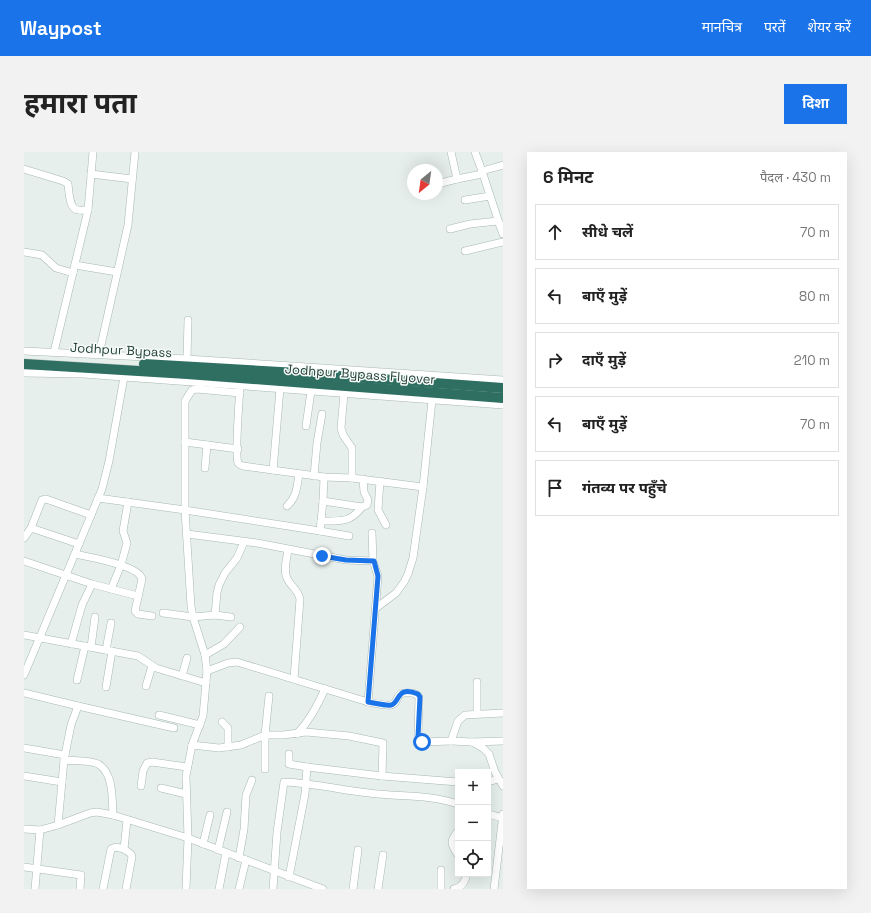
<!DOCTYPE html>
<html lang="hi">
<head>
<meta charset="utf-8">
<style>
  :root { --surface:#fff; --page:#f2f2f2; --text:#222; --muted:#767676; --line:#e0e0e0; --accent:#1a73e8 }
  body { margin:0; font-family:"Space Grotesk","Noto Sans Devanagari",sans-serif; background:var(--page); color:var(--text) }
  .controls { position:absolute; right:12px; bottom:12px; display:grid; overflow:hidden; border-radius:0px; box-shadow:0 4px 16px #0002 }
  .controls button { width:36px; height:36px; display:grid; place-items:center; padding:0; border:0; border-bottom:1px solid var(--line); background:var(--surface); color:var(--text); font:20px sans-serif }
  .compass { position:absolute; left:383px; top:12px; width:36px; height:36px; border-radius:50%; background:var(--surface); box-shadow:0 4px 16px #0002; rotate:209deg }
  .stop { position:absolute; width:12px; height:12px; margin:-9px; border:3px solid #1a73e8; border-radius:50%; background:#fff }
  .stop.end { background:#1a73e8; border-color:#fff; box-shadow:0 1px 4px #0008 }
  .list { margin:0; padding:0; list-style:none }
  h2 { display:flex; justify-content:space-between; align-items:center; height:52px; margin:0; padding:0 16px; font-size:17px }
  h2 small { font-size:13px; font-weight:400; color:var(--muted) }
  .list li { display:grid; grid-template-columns:26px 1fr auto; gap:12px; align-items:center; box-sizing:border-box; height:56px; margin:0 8px 8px; padding:0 8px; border:1px solid var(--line); border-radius:0px }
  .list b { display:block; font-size:15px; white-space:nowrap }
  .list em { font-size:13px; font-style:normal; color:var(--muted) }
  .icon { flex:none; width:22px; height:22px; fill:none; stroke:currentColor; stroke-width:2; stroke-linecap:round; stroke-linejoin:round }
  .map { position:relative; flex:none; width:479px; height:737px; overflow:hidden; border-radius:0px }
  header { display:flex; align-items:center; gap:24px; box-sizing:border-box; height:56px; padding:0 20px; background:var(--accent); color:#fff }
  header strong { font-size:19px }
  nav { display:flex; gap:22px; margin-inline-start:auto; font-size:14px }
  .intro { display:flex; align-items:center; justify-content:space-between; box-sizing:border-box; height:96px; padding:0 24px }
  h1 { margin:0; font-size:28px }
  .button { padding:10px 18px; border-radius:0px; background:var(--accent); color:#fff; font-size:14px; font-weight:700 }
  main { display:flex; gap:24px; padding:0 24px }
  aside { flex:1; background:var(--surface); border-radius:0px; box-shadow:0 4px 16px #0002 }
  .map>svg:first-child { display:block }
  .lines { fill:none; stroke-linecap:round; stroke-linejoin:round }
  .minor-casing { stroke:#a8b8b2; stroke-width:8 }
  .highway-casing { stroke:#c2cac8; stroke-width:11 }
  .minor { stroke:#fff; stroke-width:7 }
  .highway { stroke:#2f6f62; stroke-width:10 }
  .route { stroke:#1a73e8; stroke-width:5 }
  .labels { text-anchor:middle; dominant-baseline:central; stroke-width:3; stroke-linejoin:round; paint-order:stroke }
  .street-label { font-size:13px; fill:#24423a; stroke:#f7fbf9 }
</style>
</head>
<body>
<header>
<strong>Waypost</strong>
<nav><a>मानचित्र</a><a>परतें</a><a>शेयर करें</a></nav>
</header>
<div class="intro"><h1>हमारा पता</h1><a class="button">दिशा</a></div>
<main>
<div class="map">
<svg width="479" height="737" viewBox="0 0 479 737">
  <rect width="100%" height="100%" fill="#e6efeb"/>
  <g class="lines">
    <defs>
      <g id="minor">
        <polyline points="427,0 433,27 458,22"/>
        <polyline points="451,0 458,19"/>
        <path d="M0 17 39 29 44 32C45 39 45 53 51 57 54 59 60 58 64 58"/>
        <polyline points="67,22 108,27"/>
        <polyline points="413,32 433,27"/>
        <polyline points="441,48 466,44"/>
        <polyline points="479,73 476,74 479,82"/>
        <polyline points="476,74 458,19 479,13"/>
        <polyline points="426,77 446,72 474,69"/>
        <polyline points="441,99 479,90"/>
        <polyline points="0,100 18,103 32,116 49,121"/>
        <polyline points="51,113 93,120"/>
        <polyline points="0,199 163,207 479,228"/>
        <polyline points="30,200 64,58 69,0"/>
        <polyline points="75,202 104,73 111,0"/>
        <polyline points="163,207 164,168"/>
        <polyline points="0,221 59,222 479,253"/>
        <path d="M216 236C215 248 211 304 214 311 215 313 217 313 219 314L300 325 328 326 399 335 408 248"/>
        <polyline points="216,241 173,237 168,238 161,249 161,358 296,379 299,349 338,355 343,353 344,348 340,340 339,327"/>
        <polyline points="320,242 317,276 319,283 328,296 328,326"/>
        <polyline points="282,274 287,239"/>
        <polyline points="161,290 214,297"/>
        <polyline points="181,316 183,293"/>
        <polyline points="249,318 256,237"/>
        <polyline points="290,324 293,291 298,262"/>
        <polyline points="356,329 354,358 362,373"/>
        <polyline points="74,346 161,358 167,454 169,465 181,503 183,519 179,564 168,593 162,624 164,686 162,737"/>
        <polyline points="299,349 300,325"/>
        <path d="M263 354C273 345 273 334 275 322"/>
        <path d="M297 369C316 369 326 371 338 355"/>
        <polyline points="7,376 18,348 22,347 67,363"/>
        <polyline points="296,379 325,384"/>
        <polyline points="163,382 233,391 322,408 349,409"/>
        <polyline points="0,386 7,376 55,392"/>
        <path d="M264 398C263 406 259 418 263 426 266 434 274 437 276 447L270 527"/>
        <path d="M51 402C64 405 115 413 118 427L111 459 114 462 128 464"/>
        <polyline points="0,409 68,432 114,444"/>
        <polyline points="87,437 97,413 103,391 99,379 104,350"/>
        <polyline points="352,456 372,441 380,430 384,422 389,406 399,335"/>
        <polyline points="139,461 169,465 191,463 207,465"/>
        <polyline points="191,463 193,441 195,433 201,421 213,406 220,390"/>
        <polyline points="0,483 114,504 132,516 182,531"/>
        <polyline points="47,492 58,453 68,432"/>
        <polyline points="67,495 71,465"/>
        <polyline points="82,498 87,471"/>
        <polyline points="181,503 200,492 216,475"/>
        <path d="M183 519 204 511 213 510 344 550C351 551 361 554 367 553 377 551 368 539 387 541 391 541 393 542 395 545L394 585 398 590 427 589 434 569 441 563 479 561"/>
        <polyline points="0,523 78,337 85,309 100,225"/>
        <polyline points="158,524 163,506"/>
        <polyline points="53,528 61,494"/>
        <polyline points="453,530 453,562"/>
        <polyline points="122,534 128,514"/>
        <polyline points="82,535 88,499"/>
        <polyline points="0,541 54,554"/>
        <polyline points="245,544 241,583 259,583 282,580 325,584 359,591 358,624 283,615 281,642 265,725"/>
        <polyline points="344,550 354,424 349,409 348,381"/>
        <polyline points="135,563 176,573"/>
        <polyline points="198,570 204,576 204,595"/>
        <path d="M273 582C286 568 293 554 301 537"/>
        <polyline points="427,589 448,590 459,596 465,602 471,620 479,634"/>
        <polyline points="448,590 479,589"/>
        <polyline points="168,593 195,596 217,593 241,583 241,617"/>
        <polyline points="0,596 41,603"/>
        <polyline points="265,602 265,612 283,615"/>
        <path d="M40 608C49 609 66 608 74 612 90 621 88 648 89 663"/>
        <polyline points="0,624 38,630"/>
        <polyline points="358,624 434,630"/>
        <polyline points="464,630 474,627"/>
        <polyline points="117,634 119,619 123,611 128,610 163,615"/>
        <polyline points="137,636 162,642"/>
        <polyline points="464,662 479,666"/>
        <polyline points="34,673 40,608 47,573 54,554 150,576"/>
        <polyline points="0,677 16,678 34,673 66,661 73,660 89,663 164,686 299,737"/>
        <path d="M434 679C425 690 427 692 434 703"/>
        <polyline points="179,692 186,663"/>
        <polyline points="194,698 203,660"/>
        <polyline points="215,706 220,677 222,643 228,628"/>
        <polyline points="0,715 57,723 56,737"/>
        <polyline points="417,718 417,737"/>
        <polyline points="11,737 16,678"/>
        <polyline points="79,737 87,697 92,695 100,697"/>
        <polyline points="102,737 108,705 107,702 100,697 103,668"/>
        <polyline points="195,737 202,701"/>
        <polyline points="215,737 222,708"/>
        <path d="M249 737 253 680 260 630C289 631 317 638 345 641 375 645 405 642 434 652"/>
        <polyline points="329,737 334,698"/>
        <polyline points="354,737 359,703"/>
        <path d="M430 737C438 735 441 730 443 722"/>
        <polyline points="470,737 479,662"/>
      </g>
      <g id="highway">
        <polyline points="0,212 163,222 479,246"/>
        <polyline points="120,212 274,221 479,236"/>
      </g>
    </defs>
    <use href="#minor" class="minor-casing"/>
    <use href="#highway" class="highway-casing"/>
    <use href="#minor" class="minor"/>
    <use href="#highway" class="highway"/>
  </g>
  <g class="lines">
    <path class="route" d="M298 404 322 408 350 409 354 424 344 550C351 551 361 554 367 553 376 551 372 533 394 542L396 545 394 585 398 590"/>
  </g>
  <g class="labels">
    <g class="street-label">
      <text transform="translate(97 198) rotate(3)">Jodhpur Bypass</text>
      <text transform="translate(336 222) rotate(4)">Jodhpur Bypass Flyover</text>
    </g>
  </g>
</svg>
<div class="controls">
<button>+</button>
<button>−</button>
<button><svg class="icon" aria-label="locate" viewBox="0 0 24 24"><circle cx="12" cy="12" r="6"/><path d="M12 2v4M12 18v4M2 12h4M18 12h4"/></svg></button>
</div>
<svg class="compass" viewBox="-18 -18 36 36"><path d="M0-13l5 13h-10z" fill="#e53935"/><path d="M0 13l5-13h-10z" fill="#767676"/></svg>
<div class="stop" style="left:398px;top:590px"></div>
<div class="stop end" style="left:298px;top:404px"></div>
</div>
<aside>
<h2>6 मिनट<small>पैदल · 430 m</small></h2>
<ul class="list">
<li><svg class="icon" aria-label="ahead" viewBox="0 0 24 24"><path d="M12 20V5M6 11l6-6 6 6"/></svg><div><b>सीधे चलें</b></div><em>70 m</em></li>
<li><svg class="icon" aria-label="left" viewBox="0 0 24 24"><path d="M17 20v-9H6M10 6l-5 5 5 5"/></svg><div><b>बाएँ मुड़ें</b></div><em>80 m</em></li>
<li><svg class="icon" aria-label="right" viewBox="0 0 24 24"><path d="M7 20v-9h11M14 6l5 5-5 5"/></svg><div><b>दाएँ मुड़ें</b></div><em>210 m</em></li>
<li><svg class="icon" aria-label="left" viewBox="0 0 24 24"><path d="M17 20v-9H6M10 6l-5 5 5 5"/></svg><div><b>बाएँ मुड़ें</b></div><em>70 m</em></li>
<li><svg class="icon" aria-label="arrive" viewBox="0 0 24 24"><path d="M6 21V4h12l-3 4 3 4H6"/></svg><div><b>गंतव्य पर पहुँचे</b></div></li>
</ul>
</aside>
</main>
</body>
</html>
